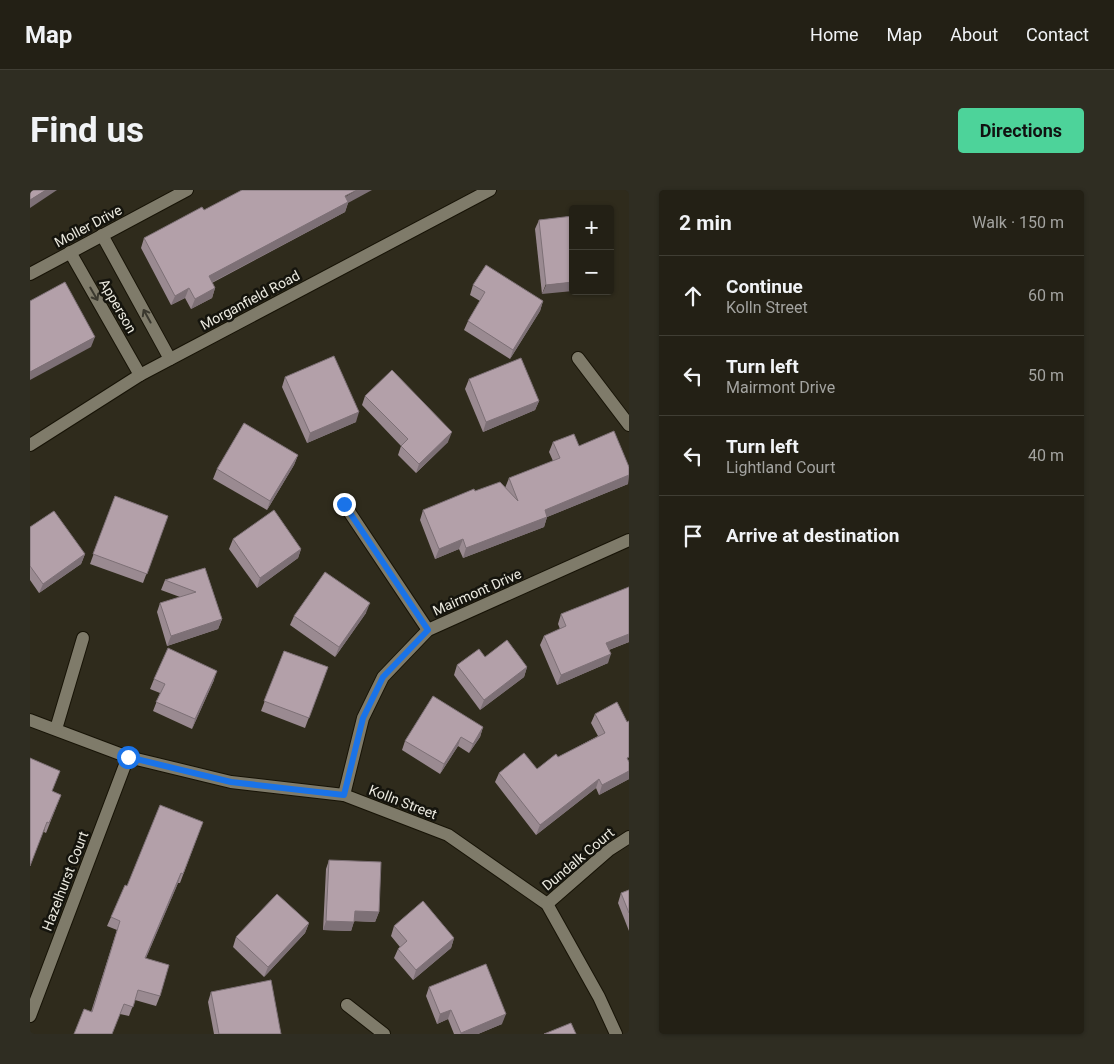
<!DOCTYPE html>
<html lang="en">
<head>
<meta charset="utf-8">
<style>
  :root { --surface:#232015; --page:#2f2d22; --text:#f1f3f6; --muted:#a3a3a0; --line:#403e34; --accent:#4dd39a }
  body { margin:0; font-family:Roboto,sans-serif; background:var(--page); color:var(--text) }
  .controls { position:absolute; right:15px; top:15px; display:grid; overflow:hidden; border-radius:5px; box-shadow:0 1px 4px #0004 }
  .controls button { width:45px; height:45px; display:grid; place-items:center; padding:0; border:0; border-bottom:1px solid var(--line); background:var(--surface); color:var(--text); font:25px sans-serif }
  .stop { position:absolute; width:15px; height:15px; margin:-11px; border:4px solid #1a73e8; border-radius:50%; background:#fff }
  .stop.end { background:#1a73e8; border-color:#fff; box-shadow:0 1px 5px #0008 }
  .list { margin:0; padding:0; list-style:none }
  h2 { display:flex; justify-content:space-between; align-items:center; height:65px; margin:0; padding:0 20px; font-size:21px }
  h2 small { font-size:16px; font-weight:400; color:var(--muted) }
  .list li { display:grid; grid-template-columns:32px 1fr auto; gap:15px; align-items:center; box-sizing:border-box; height:80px; padding:0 20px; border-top:1px solid var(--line) }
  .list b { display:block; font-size:19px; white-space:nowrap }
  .list p { margin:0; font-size:16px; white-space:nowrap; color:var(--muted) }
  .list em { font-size:16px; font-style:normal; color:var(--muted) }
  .icon { flex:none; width:28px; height:28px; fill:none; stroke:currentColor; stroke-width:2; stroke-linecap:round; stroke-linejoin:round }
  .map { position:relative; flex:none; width:599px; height:844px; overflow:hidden; border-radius:5px }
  header { display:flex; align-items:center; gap:30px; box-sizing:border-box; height:70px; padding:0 25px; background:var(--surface); border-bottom:1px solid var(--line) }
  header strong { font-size:24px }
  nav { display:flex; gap:28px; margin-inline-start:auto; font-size:18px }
  .intro { display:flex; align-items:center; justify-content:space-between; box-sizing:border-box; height:120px; padding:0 30px }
  h1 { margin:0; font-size:35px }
  .button { padding:12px 22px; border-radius:5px; background:var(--accent); color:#111; font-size:18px; font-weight:700 }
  main { display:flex; gap:30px; padding:0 30px }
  aside { flex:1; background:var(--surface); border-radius:5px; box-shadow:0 1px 4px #0004 }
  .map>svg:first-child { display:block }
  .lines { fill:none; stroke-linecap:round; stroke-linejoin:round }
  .minor-casing { stroke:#171306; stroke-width:14 }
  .minor { stroke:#7f7b6a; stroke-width:12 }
  .wall { fill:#9a8a91 }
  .shaded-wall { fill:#7d7076 }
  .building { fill:#b3a0a9; stroke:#7d7076 }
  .oneway { stroke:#3a382e }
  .route { stroke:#1a73e8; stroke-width:6 }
  .labels { text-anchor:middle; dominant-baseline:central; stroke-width:5; stroke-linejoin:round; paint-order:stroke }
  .street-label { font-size:14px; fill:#eceae0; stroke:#15140d }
</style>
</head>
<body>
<header>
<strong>Map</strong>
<nav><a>Home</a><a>Map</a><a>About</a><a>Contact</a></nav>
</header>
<div class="intro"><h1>Find us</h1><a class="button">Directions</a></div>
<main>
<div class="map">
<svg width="599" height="844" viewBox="0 0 599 844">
  <rect width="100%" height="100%" fill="#2f2b1c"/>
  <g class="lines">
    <defs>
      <g id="minor">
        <polyline points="72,45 140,169"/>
        <polyline points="40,62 110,185"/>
        <polyline points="0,84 157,0"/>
        <polyline points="548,168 599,235"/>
        <polyline points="0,255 110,185 460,0"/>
        <polyline points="314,314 398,440"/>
        <polyline points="0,530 98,567 201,592 314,605 418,645 517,714 569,807 586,844"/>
        <polyline points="26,539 53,448"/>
        <polyline points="314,605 333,528 353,487 398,440 599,350"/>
        <polyline points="517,714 579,660 599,647"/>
        <polyline points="317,815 354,844"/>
        <polyline points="0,826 98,567"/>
      </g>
    </defs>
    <use href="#minor" class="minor-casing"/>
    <use href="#minor" class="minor"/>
  </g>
  <g class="wall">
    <polygon points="318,13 315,22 182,93 185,98 182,108 161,119 155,108 141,115 111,58 114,48 174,20"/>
    <polygon points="543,26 512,104 505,39 509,30"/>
    <polygon points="443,95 513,111 510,121 480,169 434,140 438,131 450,111 440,105"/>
    <polygon points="255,187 326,232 277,253 252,197"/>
    <polygon points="439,189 509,211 505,220 453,242 435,199"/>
    <polygon points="335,206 418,252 386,283 368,265 371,256 332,215"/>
    <polygon points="523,252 549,256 599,277 598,294 517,327 514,337 433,368 429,359 405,369 390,330 393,320 445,301 475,298 479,288 523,271 519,262"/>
    <polygon points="268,265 264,275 237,320 183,289 187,279"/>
    <polygon points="85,306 138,326 113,393 60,374"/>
    <polygon points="0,337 55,364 51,374 9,403 0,390"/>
    <polygon points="203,349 271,359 268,368 227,398 199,359"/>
    <polygon points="175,378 192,429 188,439 137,456 127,422 130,413 150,407 131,400 135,390"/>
    <polygon points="599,397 599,452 579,460 578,473 527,495 510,455 514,446 530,439 528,434 531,424"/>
    <polygon points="336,423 305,467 260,435 264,426"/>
    <polygon points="254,461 298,477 275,538 231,521"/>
    <polygon points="455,467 497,477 494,487 450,520 424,485 427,475"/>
    <polygon points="124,489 184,490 162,539 123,521 130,503 120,499"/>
    <polygon points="565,524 599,589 569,605 566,598 506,645 465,592 469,583 507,579 528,567 568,546 561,533"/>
    <polygon points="453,537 450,547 439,563 428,556 410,584 372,560 375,551"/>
    <polygon points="22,601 31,605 16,643 14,642"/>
    <polygon points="173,632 150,693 148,693 116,768 130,806 126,816 105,810 99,826 90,824 61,822 87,740 77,736 81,727 97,696"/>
    <polygon points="299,670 349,722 345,732 324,731 321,741 293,740 296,679"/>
    <polygon points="599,700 599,741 588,713 591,703"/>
    <polygon points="279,733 275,743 234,787 203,757 206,747"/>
    <polygon points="364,736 424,748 421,758 383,790 364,768 368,759 370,757 361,746"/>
    <polygon points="399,797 472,834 448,844 424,844 418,829 407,834 396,806"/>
    <polygon points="181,802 251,844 184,844 178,812"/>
  </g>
  <g class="shaded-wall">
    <polygon points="16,0 27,0 0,18 0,10"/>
    <polygon points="327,0 342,0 318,13 315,22 175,96 179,86"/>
    <polygon points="543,92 543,101 512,104 516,95"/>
    <polygon points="159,98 155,108 141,115 145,106"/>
    <polygon points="185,98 182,108 161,119 165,109"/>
    <polygon points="513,111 510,121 480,169 483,160"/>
    <polygon points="65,147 61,157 0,190 0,182"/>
    <polygon points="509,211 505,220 453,242 456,232"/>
    <polygon points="329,222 326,232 277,253 280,243"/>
    <polygon points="422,242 418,252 386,283 389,274"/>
    <polygon points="268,265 264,275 237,320 240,311"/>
    <polygon points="599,285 598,294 517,327 514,337 433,368 436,358 515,320"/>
    <polygon points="433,349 429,359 405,369 409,359"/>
    <polygon points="271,359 268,368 227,398 230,388"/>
    <polygon points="55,364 51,374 9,403 13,394"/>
    <polygon points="340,413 336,423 305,467 309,457"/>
    <polygon points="192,429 188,439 137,456 141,446"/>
    <polygon points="599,444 599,452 573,462 576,453"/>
    <polygon points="581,464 578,473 527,495 531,485"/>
    <polygon points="497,477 494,487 450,520 454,510"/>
    <polygon points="187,481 184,490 162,539 165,529"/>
    <polygon points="453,537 450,547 439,563 443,554"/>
    <polygon points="431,547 428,556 410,584 414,574"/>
    <polygon points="599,581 599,589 569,605 572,595"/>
    <polygon points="569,589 566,598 506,645 510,635"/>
    <polygon points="151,683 148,693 112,777 115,768"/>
    <polygon points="325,721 349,722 345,732 322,731"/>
    <polygon points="296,731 324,732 321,741 293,740"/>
    <polygon points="279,733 275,743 234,787 238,777"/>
    <polygon points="424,748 421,758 383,790 386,780"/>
    <polygon points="421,820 418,829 407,834 410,824"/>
    <polygon points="476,824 472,834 448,844 430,844 431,843"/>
  </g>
  <g class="building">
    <polygon points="0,0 16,0 0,10"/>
    <polygon points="212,0 327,0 315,6 318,12 179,86 185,98 165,109 159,98 145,106 114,48 172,17 174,20"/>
    <polygon points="543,26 543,92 516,95 509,30"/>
    <polygon points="456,75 513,111 483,160 438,131 455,102 443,95"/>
    <polygon points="35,92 65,147 0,182 0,111"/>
    <polygon points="304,166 329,222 280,243 255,187"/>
    <polygon points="491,168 509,211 456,232 439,189"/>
    <polygon points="362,180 422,242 389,274 371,256 378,249 335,206"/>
    <polygon points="214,233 268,265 240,311 187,279"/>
    <polygon points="584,241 599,277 599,285 515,320 517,327 436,358 433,349 409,359 393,320 444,299 445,301 470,292 488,311 479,288 530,268 523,252 544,244 549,256"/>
    <polygon points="85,306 138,326 117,384 63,364"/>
    <polygon points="244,320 271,359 230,388 203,349"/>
    <polygon points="24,321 55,364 13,394 0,376 0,337"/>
    <polygon points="175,378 192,429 141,446 130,413 166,402 135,390"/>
    <polygon points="295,382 340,413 309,457 264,426"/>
    <polygon points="599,397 599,444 576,453 581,464 531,485 514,446 536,436 531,424"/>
    <polygon points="477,450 497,477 454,510 427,475 449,459 455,467"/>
    <polygon points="138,458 187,481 165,529 126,512 135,494 124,489"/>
    <polygon points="254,461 298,477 279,528 234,511"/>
    <polygon points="403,506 453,537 443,554 431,547 414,574 375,551"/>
    <polygon points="587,512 597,532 599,531 599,567 597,568 599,572 599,581 572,595 569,589 510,635 469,583 494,563 507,579 526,564 528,567 575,543 565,524"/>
    <polygon points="0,568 30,581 22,601 31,605 19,633 17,632 0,676"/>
    <polygon points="130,615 173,632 153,684 151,683 115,768 139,775 130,806 108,800 103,817 94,814 82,844 44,844 54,819 62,822 90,731 81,727 95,695 97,696"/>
    <polygon points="299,670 351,672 349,722 325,721 324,732 296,731"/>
    <polygon points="599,700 599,723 591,703"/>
    <polygon points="247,704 279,733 238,777 206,747"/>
    <polygon points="393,711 424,748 386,780 368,759 377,751 364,736"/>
    <polygon points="456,774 476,824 431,843 421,820 410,824 399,797"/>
    <polygon points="241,790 251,844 189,844 181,802"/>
    <polygon points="541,833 546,844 514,844"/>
  </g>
  <defs><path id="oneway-shaft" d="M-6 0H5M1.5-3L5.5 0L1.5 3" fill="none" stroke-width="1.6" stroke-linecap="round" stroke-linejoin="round" transform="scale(1.25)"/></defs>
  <g class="oneway">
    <use href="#oneway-shaft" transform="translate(64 104) rotate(60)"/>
    <use href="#oneway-shaft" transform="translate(117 126) rotate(-119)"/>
  </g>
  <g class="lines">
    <polyline class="route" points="98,567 201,592 314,605 333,528 353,487 398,440 314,314"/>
  </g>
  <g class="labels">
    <g class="street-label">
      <text transform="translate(58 36) rotate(-28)">Moller Drive</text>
      <text transform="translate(220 110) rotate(-28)">Morganfield Road</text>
      <text transform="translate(88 116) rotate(60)">Apperson</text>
      <text transform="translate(447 402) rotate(-24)">Mairmont Drive</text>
      <text transform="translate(373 612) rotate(21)">Kolln Street</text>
      <text transform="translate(548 669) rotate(-40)">Dundalk Court</text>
      <text transform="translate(35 691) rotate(-69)">Hazelhurst Court</text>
    </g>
  </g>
</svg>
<div class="controls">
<button>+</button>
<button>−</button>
</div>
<div class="stop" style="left:98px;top:567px"></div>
<div class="stop end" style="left:314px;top:314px"></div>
</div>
<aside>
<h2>2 min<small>Walk · 150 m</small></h2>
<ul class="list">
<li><svg class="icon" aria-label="ahead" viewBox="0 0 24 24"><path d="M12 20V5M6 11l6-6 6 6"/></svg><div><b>Continue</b><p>Kolln Street</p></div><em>60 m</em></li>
<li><svg class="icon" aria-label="left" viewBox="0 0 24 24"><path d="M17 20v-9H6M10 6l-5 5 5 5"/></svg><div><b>Turn left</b><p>Mairmont Drive</p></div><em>50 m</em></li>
<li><svg class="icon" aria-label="left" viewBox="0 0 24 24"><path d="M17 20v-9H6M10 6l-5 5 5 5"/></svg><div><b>Turn left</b><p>Lightland Court</p></div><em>40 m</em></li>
<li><svg class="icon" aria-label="arrive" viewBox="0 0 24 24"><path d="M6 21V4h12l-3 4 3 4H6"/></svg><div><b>Arrive at destination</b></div></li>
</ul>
</aside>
</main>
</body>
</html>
